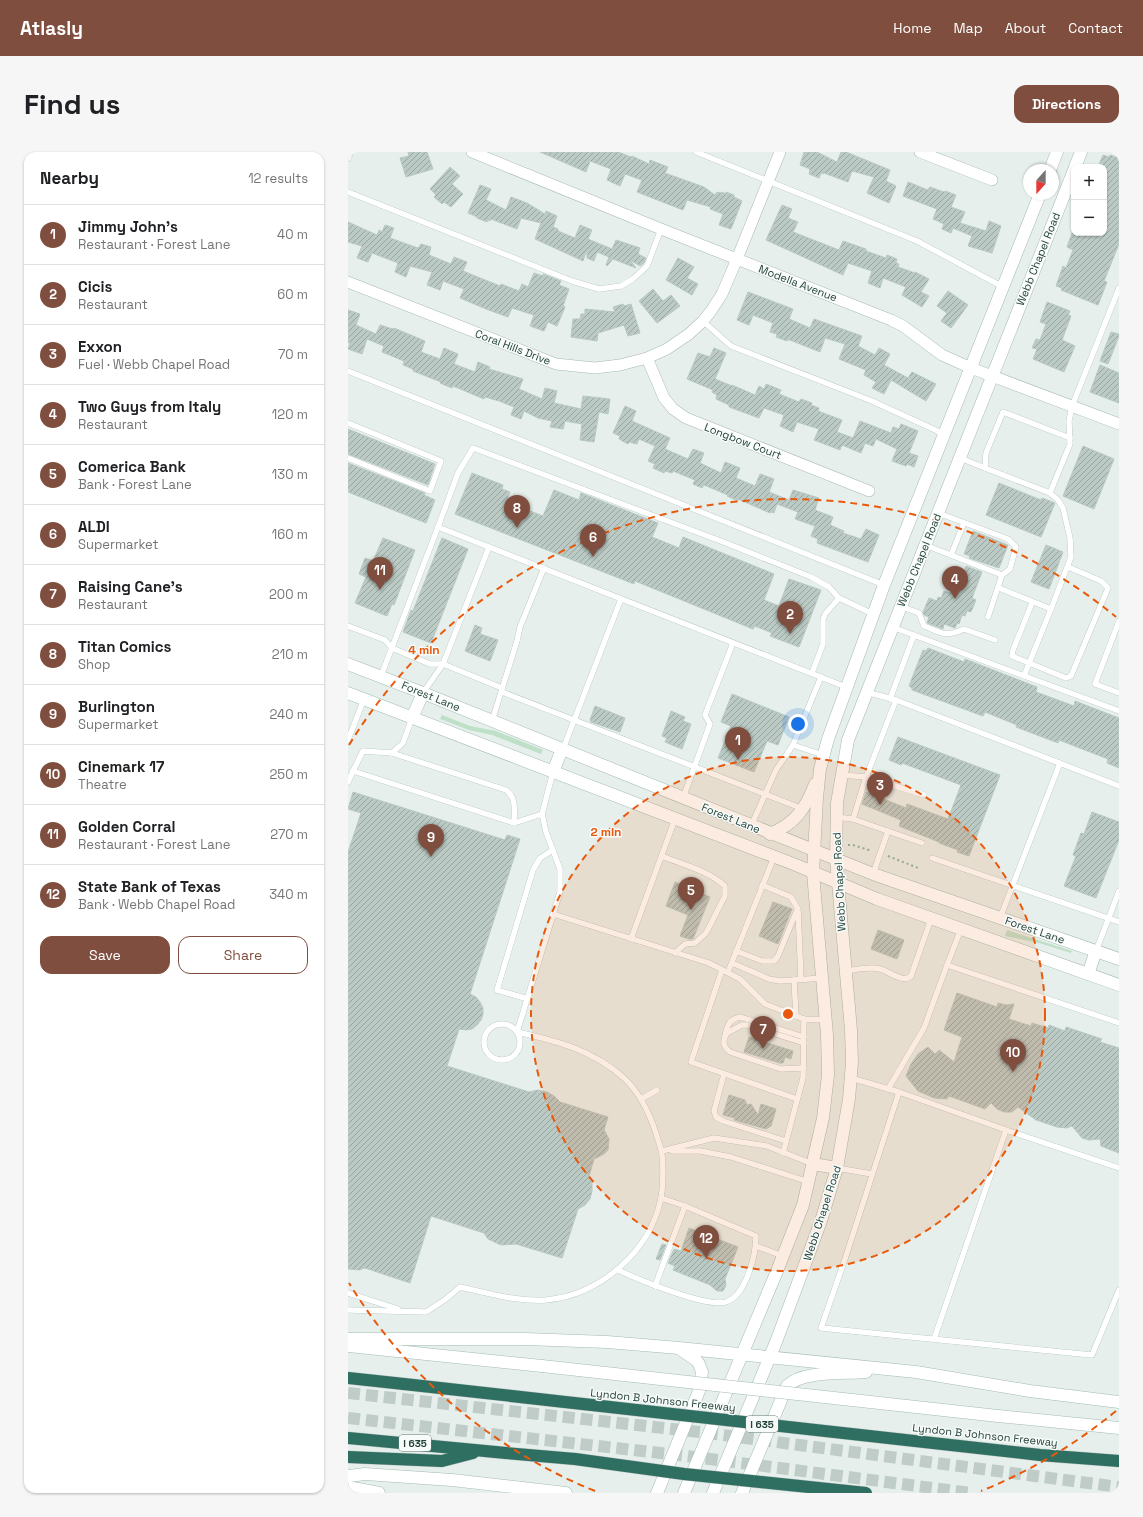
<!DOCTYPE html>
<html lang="en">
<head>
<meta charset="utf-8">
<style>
  :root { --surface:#fff; --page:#f6f6f6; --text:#202124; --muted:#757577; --line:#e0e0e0; --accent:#7f4e3f }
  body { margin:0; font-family:"Space Grotesk",sans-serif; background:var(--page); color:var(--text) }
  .controls { position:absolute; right:12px; top:12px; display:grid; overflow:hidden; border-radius:8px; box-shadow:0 1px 3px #0004 }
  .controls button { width:36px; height:36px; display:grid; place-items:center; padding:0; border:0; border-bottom:1px solid var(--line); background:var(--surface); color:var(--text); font:20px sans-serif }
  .compass { position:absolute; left:675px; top:12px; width:36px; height:36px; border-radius:50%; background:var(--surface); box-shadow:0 1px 3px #0004; rotate:201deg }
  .you { position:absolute; left:450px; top:572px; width:14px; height:14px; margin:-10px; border:3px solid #fff; border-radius:50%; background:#1a73e8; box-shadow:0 0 0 6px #1a73e833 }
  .badge { display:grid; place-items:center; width:26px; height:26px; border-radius:50%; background:var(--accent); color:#fff; font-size:13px; font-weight:700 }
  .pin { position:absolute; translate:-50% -33px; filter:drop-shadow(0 1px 2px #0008) }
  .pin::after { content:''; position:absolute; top:21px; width:14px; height:12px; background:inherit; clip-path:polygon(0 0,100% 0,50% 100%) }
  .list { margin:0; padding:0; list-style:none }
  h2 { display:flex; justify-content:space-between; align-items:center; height:52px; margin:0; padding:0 16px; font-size:17px }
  h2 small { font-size:13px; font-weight:400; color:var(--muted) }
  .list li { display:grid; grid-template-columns:26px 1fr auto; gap:12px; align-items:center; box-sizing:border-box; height:60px; padding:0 16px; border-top:1px solid var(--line) }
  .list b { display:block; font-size:15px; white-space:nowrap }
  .list p { margin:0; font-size:13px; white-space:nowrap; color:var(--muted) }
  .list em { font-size:13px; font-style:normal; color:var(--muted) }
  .actions { display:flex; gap:8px; padding:12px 16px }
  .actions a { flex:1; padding:9px 0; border:1px solid var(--accent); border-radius:12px; text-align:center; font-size:14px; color:var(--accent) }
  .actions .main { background:var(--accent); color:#fff }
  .map { position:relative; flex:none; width:771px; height:1341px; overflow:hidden; border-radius:12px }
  header { display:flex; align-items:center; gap:24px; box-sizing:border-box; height:56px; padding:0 20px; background:var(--accent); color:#fff }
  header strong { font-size:19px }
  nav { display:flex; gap:22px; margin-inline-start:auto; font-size:14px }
  .intro { display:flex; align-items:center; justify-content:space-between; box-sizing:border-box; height:96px; padding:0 24px }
  h1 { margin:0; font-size:28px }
  .button { padding:10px 18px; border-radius:12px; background:var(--accent); color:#fff; font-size:14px; font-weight:700 }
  main { display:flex; gap:24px; padding:0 24px }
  aside { flex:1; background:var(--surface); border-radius:12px; box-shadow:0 1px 3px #0004 }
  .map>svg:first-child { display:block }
  .grass { fill:#bfe0c8 }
  .building { fill:url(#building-hatch); stroke:#b8c9c2 }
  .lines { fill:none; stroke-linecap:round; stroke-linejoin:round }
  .motorway-tunnel { stroke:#bfccc8; stroke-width:12; stroke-dasharray:12 6; stroke-linecap:butt }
  .service-casing { stroke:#a8b8b2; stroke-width:6 }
  .minor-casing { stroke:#a8b8b2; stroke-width:12 }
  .secondary-casing { stroke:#a4bbb3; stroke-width:13 }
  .motorway-casing { stroke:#c2cac8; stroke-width:13 }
  .path { stroke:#86b3a5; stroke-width:2; stroke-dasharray:2 3; stroke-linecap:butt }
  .service { stroke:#fff; stroke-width:5.5 }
  .minor { stroke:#fff; stroke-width:11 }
  .secondary { stroke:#fff; stroke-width:12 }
  .motorway { stroke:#2f6f62; stroke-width:12 }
  .secondary-bridge-casing { stroke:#a4bbb3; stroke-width:13; stroke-linecap:butt }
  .motorway-bridge-casing { stroke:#c2cac8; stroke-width:13; stroke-linecap:butt }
  .secondary-bridge { stroke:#fff; stroke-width:12 }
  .motorway-bridge { stroke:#2f6f62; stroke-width:12 }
  .ring { fill:none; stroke:#e8590c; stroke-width:2; stroke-dasharray:7 5 }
  .labels { text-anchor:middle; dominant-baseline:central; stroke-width:3; stroke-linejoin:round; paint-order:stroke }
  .shield { fill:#f7fbf9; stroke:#637a73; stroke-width:1 }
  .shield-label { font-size:10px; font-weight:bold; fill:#24423a }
  .street-label { font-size:11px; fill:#24423a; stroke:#f7fbf9 }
  .centre { fill:#e8590c; stroke:#f7fbf9; stroke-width:2 }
  .ring-label { font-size:12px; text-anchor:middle; font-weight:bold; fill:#e8590c; stroke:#f7fbf9; stroke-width:3; stroke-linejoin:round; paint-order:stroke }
</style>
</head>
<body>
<header>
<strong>Atlasly</strong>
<nav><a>Home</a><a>Map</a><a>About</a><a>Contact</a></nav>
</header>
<div class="intro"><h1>Find us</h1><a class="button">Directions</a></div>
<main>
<aside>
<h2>Nearby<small>12 results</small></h2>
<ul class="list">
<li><span class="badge">1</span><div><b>Jimmy John's</b><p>Restaurant · Forest Lane</p></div><em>40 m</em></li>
<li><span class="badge">2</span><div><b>Cicis</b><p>Restaurant</p></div><em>60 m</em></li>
<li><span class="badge">3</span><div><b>Exxon</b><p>Fuel · Webb Chapel Road</p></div><em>70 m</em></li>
<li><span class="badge">4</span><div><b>Two Guys from Italy</b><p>Restaurant</p></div><em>120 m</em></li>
<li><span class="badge">5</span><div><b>Comerica Bank</b><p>Bank · Forest Lane</p></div><em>130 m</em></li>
<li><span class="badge">6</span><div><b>ALDI</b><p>Supermarket</p></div><em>160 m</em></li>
<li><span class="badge">7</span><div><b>Raising Cane's</b><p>Restaurant</p></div><em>200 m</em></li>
<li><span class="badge">8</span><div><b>Titan Comics</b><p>Shop</p></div><em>210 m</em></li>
<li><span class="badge">9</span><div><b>Burlington</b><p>Supermarket</p></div><em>240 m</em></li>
<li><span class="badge">10</span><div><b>Cinemark 17</b><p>Theatre</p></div><em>250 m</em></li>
<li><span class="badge">11</span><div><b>Golden Corral</b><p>Restaurant · Forest Lane</p></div><em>270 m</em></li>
<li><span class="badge">12</span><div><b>State Bank of Texas</b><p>Bank · Webb Chapel Road</p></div><em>340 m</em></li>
</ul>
<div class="actions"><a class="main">Save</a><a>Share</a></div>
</aside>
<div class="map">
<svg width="771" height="1341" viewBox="0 0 771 1341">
  <defs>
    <pattern id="building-hatch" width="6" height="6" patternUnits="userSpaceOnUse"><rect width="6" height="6" fill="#bbcac4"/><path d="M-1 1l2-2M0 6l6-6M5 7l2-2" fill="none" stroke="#98a6a0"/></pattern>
  </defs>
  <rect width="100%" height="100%" fill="#e6efeb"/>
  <g class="grass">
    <polygon points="94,563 122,574 148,579 195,598 193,602 144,583 121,578 92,567"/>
    <polygon points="659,778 724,799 723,801 691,791 657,784"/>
  </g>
  <g class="building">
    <polygon points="60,0 79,0 85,17 58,25 52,6 61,4"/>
    <polygon points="192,0 270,0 283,5 284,4 301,12 302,8 320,15 317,21 356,35 367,43 369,40 373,41 374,40 378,42 378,40 386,43 386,45 394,49 383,77 371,73 375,62 362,57 363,55 339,48 335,58 289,40 294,28 277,22 272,34 259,28 263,17 242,9 238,20"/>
    <polygon points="456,0 469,0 489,10 493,0 498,0 542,18 538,29 548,34 541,51 519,41 526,25 504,19 500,30 476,21 475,22 473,21 471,26 461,22 462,17 452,13"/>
    <polygon points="755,3 761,5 762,3 771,6 771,92 756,129 759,130 750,153 713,138 714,136 708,134 715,114 718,116 725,98 719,95 724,81 756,81 756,15 750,15"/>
    <polygon points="102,15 112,24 104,32 115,42 103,55 96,50 94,52 86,45 88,43 82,37"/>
    <polygon points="560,30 580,38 582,35 596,40 597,39 608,43 603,55 617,60 612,71 638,79 641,69 653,74 644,101 620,94 624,84 605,76 603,81 594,77 596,72 585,67 589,57 555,44"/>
    <polygon points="132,33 143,37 138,48 158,58 163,45 179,51 197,62 198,59 209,64 205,75 210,77 210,79 227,86 232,73 244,78 240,87 264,97 268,88 292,96 290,102 298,106 296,111 292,114 282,108 288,116 265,107 259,114 258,113 261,105 249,100 246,109 239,106 239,100 238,100 235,109 187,87 193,71 173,66 169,77 143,67 142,69 140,68 139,70 129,66 129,65 120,61"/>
    <polygon points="434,53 444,57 440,66 450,70 445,80 491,98 495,89 518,97 518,99 538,106 539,103 549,107 548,111 551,112 550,115 567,121 567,120 581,127 573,140 581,144 574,155 554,143 558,135 535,126 532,136 520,131 524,119 500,111 495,123 418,88"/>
    <polygon points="0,70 29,83 31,78 34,80 37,73 46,76 42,86 70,96 73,92 83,95 81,103 103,112 106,105 119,110 115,119 152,134 153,132 171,139 174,132 180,135 186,121 195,124 195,122 213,129 211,133 221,137 215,154 217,155 209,174 200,170 196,179 182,174 186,163 164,156 160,165 138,157 112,146 116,137 95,129 92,138 79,133 84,120 62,114 58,125 47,120 50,111 24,101 20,110 9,106 14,94 0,90"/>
    <polygon points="330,106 346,115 339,126 350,132 344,143 318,128"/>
    <polygon points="305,137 315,149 323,143 332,154 309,171 291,149"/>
    <polygon points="600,139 620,153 603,176 593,169 599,161 589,154"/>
    <polygon points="400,140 445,157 441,167 462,176 466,167 514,184 510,194 527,203 531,196 542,202 536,213 560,226 564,220 588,232 578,249 543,228 536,242 524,236 528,230 516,223 518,218 491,207 497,192 477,186 472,200 442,188 439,188 439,189 428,185 429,182 422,180 425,171 405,163 401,173 389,168"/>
    <polygon points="699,150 722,159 720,163 723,164 714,188 727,194 716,220 685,207 689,197 684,196 688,187 692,188 698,172 692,170"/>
    <polygon points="275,152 276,154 283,152 292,181 280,184 276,173 250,181 249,189 223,185 225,167 232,167 233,162 237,162 237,157 267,160 265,155"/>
    <polygon points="0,158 12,162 8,173 28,182 32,173 45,177 46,176 77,189 73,200 92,207 96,196 110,202 106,212 127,220 130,210 142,215 141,217 175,227 171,237 194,247 197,236 209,239 206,251 233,257 235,244 262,247 260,262 251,260 246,290 232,288 234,272 217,269 215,277 202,275 204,269 190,266 176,259 173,267 163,263 166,255 151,249 137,245 136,247 105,234 104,236 92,231 93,230 65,219 65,217 55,213 56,209 34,200 36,194 19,187 14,202 0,197 2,190 0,191"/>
    <polygon points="763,180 771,182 771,184 760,212 752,209"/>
    <polygon points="366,196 378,201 367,227 384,234 384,233 407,243 411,234 416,237 418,232 433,238 431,242 451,250 453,247 464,251 463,253 471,256 470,259 494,268 489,280 505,286 512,269 543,281 545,275 551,277 553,272 570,279 561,301 570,304 566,315 559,312 558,314 544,309 549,297 528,287 525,294 517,291 513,301 494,293 492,298 466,288 471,277 449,270 445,280 432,274 436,263 416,256 411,266 381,255 381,253 368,247 369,243 364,240 365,238 339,227 350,201 362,205"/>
    <polygon points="752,213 771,221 771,251 742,240"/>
    <polygon points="277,254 288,259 284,269 322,286 317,297 340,307 345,297 356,301 352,311 373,321 377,310 392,316 388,326 407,334 412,322 426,327 421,340 441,348 445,338 471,346 467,358 485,365 482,373 496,379 495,381 513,387 518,377 531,383 520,410 469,391 470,387 463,384 467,374 447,367 450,360 429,352 426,361 423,360 422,361 390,347 390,349 379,344 380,343 356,333 354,336 345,332 347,328 325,319 324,321 317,319 316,321 305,316 307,312 300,309 307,294 291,287 289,292 281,290 280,292 271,287 272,284 265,281"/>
    <polygon points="0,277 87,312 80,333 0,302"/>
    <polygon points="735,294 766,307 746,357 715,344"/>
    <polygon points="0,311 77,341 76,343 87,348 78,371 0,340"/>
    <polygon points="124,321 155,333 154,337 162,340 158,350 195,364 206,338 231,348 233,341 310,371 304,385 331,396 335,385 426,422 416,448 431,454 441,427 473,438 451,495 422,484 424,481 407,474 405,477 287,429 286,432 107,362"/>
    <polygon points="651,331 693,348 694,346 707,351 693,385 638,363"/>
    <polygon points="625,379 660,393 651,416 621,406 622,404 616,402"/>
    <polygon points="35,386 67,398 46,453 44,452 39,464 7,451 18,425 11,422 17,406 25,409"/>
    <polygon points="94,386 120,397 83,491 55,480 63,458 65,459"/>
    <polygon points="698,393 715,400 701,437 683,430"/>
    <polygon points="618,414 634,420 624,446 628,448 623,460 619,459 617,464 614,463 611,472 609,471 607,476 596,472 595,477 579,471 581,465 576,463 575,460 581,446 589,449 590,445 593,446 596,439 602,441 611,419 616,421"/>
    <polygon points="127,473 134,476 132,482 150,488 142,509 117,499"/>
    <polygon points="580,496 616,510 617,507 689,535 688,540 726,554 727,549 771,566 771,616 759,611 760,607 711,588 710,591 668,575 669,573 637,560 635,564 564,538 564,536 561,534 575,498 578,499"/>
    <polygon points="384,542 441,565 430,593 419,589 406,620 370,606 383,574 373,570"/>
    <polygon points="247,554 277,566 272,580 243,570 242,568"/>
    <polygon points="323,559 337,565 335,569 343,572 334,597 317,590 319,586 314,584"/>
    <polygon points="550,585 652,623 621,704 609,700 610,698 591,691 591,690 551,674 553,668 514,652 518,640 558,656 559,652 600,667 613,633 554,611 553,613 541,608"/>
    <polygon points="5,640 157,688 159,683 172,687 122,842 128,845 132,850 135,856 135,862 133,868 129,873 124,877 118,878 111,877 99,914 181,940 190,938 199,940 206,944 212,950 260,965 256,978 261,987 260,998 256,1002 246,1007 241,1024 244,1031 244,1039 242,1047 237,1053 230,1057 214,1106 168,1092 153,1093 140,1087 136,1081 83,1064 62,1131 17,1116 11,1118 0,1117 0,700 13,661 0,657"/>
    <polygon points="744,660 771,670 771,688 748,746 716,734 728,704 725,703 733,681 736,682"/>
    <polygon points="327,730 362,745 345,787 341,787 332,784 340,763 318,754"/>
    <polygon points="425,750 444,757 430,792 411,784"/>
    <polygon points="530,778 556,788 549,807 523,797"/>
    <polygon points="609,841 649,855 650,851 658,853 666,852 661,867 683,874 684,871 700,876 701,873 717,879 718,875 754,887 752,890 771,896 771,1001 753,994 752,987 741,988 734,986 724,974 719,976 709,975 688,968 670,955 664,960 656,960 649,957 643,951 637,957 601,944 599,947 586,946 570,939 558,924 563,912 570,902 580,895 587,902 591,898 606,910 614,885 596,878"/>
    <polygon points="401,885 445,899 443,907 437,905 435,911 432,911 396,900"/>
    <polygon points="381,943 397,948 399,953 403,952 410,963 413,952 428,957 423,974 418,977 386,968 387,966 375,963"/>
    <polygon points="341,1076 390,1095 377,1127 378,1133 375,1139 369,1139 362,1133 325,1118 327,1114 320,1111 326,1097 333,1099"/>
    <polygon points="314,1092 318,1093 312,1108 308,1107"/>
  </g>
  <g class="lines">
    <g class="motorway-tunnel">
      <polyline points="0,1241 352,1280 771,1335"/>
      <polyline points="0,1266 339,1304 623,1341"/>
    </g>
    <defs>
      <g id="service">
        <polyline points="348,0 569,89 655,135"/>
        <polyline points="0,7 3,0"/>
        <polyline points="0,40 224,129 251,137 273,134 285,127 299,114 313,77"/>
        <polyline points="355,169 383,194 524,249 596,282"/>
        <polyline points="0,219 536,433"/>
        <polyline points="0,271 93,309 82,339 0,306"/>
        <polyline points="612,306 637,316 638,301 655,260 722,286"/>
        <polyline points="637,316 702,341 710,348 715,356 722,386 723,405 703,457 651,436"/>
        <polyline points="702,341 722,292 721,269 724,254 771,136"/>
        <polyline points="590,361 660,387 668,395 662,417 654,423 640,465"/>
        <polyline points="90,375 498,535"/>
        <polyline points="577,393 654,423"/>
        <polyline points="603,403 616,371"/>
        <polyline points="684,451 665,498 664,504 718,526 723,524 760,436 753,429 720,415"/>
        <path d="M552 454 571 461 576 474C595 481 596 486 616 477L647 488"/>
        <polyline points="771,469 747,532 771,541"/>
        <polyline points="0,474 37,488 44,496 82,512 95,512 154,536"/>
        <polyline points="544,475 771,559"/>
        <polyline points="464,521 475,492 475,468 477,462 491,446"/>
        <polyline points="33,524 90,375 110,321 125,296 378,391 463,425 481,435 491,446 525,462"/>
        <polyline points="676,524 703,457"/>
        <polyline points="473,525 445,593 475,603"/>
        <polyline points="154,540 455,657"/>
        <polyline points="518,540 548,548 771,634"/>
        <polyline points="75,541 95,512 141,395"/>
        <polyline points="542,547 566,483"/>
        <polyline points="144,569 169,489 172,475 196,416"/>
        <polyline points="0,588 16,547"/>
        <polyline points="215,597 273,447"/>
        <path d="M44 601 158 638C169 646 166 659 166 671"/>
        <polyline points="5,619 15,599 44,601 55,591 64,566"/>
        <polyline points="494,623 518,625 576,643"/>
        <polyline points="0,630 5,619 166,671 194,662"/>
        <polyline points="335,646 362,572 357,563 385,491"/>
        <polyline points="488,665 505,667 574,691"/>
        <polyline points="505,667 518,625 548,548"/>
        <polyline points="403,674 428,618 445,593"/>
        <path d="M314 704C335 713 359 718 377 734V744L358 781 347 791 337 792 327 801"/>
        <polyline points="584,706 771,770"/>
        <polyline points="525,722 540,679"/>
        <polyline points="414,733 443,745 450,757 453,827"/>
        <polyline points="205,762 361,811 392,827 417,852 456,867 478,868"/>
        <polyline points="652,766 712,611"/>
        <polyline points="613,777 599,813 771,871"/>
        <polyline points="283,787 327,667"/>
        <polyline points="388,799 414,809 426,809 430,804 449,758"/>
        <polyline points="748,799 771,739"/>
        <polyline points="384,811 421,827 432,829 475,826"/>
        <polyline points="374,818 343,910 449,947"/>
        <path d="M497 819C508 818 521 814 532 817 541 819 555 832 563 824L583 767"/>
        <polyline points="380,820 426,705"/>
        <polyline points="446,828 448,864"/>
        <polyline points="180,847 149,838 185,718 192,706 205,698"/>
        <circle cx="154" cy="890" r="18"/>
        <path d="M377 884C379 874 381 867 392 865L456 885"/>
        <path d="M455 916 433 917 382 900C375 894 374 889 379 881L394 873H399L456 891"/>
        <polyline points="376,922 366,959 368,965 375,969 438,989"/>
        <polyline points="503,926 551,940 658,978 771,1016"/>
        <polyline points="540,937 576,876 599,813"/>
        <polyline points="551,940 497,1107 473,1176 744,1203 771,1138"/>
        <polyline points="293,947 309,938"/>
        <polyline points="314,999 366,986 419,994 465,1012"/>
        <polyline points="324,999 352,999 383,1005 461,1030"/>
        <polyline points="435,1001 455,926 456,867"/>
        <polyline points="489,1016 524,1022"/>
        <polyline points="408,1094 435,1104"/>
        <path d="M270 1118C289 1127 359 1156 378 1150 398 1144 408 1102 408 1084L337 1054 313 1046"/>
        <polyline points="307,1134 337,1054"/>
        <polyline points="0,1141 50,1157"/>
        <path d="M0 1158 78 1160 98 1147 112 1135C140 1141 169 1150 198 1148 252 1143 302 1100 313 1046 315 1035 316 1009 313 998 312 992 309 986 308 981 301 960 292 941 276 926 245 898 209 889 169 880L212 740V717L198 680 194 662 205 620"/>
        <polyline points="586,1187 658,978"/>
      </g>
      <g id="minor">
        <polyline points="124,0 313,77 543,168 555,174 594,203 623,216 771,272"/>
        <polyline points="572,0 644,28"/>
        <polyline points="0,130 208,212 247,216 272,213 299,206 319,197 341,182 355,169 363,159 374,142 389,107 432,0"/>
        <polyline points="299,206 316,246 325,257 338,266 521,339"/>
      </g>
      <g id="secondary">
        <polyline points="727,15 733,0"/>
        <polyline points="702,18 709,0"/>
        <polyline points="0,512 75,541 525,722 771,807"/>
        <polyline points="0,541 448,713 529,747 771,833"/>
        <polyline points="64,566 75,541"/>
        <polyline points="205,620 214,597"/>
        <path d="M422 682C447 672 458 656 467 632"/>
        <polyline points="740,822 748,799"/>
        <polyline points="465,1012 489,1016"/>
        <polyline points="0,1187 178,1187 259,1190 331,1196 568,1220 682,1239 771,1250"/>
        <polyline points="0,1194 194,1214"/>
        <polyline points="650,1264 771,1276"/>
        <polyline points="0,1324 17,1322 104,1328 218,1341"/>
        <polyline points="0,1335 31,1341"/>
        <polyline points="309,1341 351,1239 354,1220 351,1212 348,1208 332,1197"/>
        <polyline points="336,1341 429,1119 455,1053 475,966 480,923 479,883 465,721 469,646 472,617 480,587 536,433 692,42"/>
        <polyline points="365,1341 428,1190 473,1069 489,1016 501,947 504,910 503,878 488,708 489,651 500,588 726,18"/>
        <path d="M394 1341 439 1234C455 1218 497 1222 518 1220"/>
      </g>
      <g id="motorway">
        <polyline points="0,1226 56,1232"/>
        <polyline points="0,1286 158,1301"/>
        <polyline points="0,1305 94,1309 125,1301"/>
      </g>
    </defs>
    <use href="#service" class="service-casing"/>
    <use href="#minor" class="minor-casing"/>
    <use href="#secondary" class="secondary-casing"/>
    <use href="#motorway" class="motorway-casing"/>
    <g class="path">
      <polyline points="500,693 505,693 524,699"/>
      <polyline points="540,704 570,716"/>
    </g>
    <use href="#service" class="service"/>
    <use href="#minor" class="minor"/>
    <use href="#secondary" class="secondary"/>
    <use href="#motorway" class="motorway"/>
    <defs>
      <polyline id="secondary-bridge" points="194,1214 650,1264"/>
      <g id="motorway-bridge">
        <polyline points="56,1232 692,1303 771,1309"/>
        <polyline points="158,1301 227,1307 336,1322 518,1341"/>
      </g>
    </defs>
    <use href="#secondary-bridge" class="secondary-bridge-casing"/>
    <use href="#motorway-bridge" class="motorway-bridge-casing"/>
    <use href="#secondary-bridge" class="secondary-bridge"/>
    <use href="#motorway-bridge" class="motorway-bridge"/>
  </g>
  <circle cx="440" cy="862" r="257" fill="#e8590c" fill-opacity=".12"/>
  <g class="ring">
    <circle cx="440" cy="862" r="257"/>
    <path d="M768 1259A515 515 0 0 1 633 1339M247 1339A515 515 0 0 1 1 1131M1 593A515 515 0 0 1 768 465"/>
  </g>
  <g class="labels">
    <g class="shield">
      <rect x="398" y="1264" width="32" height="16" rx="3"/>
      <rect x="51" y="1283" width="32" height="16" rx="3"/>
    </g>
    <g class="shield-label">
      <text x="414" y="1272">I 635</text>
      <text x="67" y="1291">I 635</text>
    </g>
    <g class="street-label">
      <text transform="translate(690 107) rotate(-68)">Webb Chapel Road</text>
      <text transform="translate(450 131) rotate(21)">Modella Avenue</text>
      <text transform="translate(165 195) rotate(21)">Coral Hills Drive</text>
      <text transform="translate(395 289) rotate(21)">Longbow Court</text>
      <text transform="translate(571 408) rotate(-68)">Webb Chapel Road</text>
      <text transform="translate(83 544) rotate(22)">Forest Lane</text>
      <text transform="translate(383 666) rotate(22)">Forest Lane</text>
      <text transform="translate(491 730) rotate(-93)">Webb Chapel Road</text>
      <text transform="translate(687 778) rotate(19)">Forest Lane</text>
      <text transform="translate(474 1061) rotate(-72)">Webb Chapel Road</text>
      <text transform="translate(315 1248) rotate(6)">Lyndon B Johnson Freeway</text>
      <text transform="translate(637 1283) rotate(6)">Lyndon B Johnson Freeway</text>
    </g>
  </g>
  <circle cx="440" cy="862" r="6" class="centre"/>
  <g class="ring-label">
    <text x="76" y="502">4 min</text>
    <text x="258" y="684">2 min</text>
  </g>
</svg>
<div class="controls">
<button>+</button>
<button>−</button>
</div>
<svg class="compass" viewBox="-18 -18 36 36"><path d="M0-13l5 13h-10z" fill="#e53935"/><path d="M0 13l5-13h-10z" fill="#757577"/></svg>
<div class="you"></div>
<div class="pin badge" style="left:390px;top:608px">1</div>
<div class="pin badge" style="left:442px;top:482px">2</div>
<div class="pin badge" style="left:532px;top:653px">3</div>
<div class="pin badge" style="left:607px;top:447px">4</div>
<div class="pin badge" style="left:343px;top:758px">5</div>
<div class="pin badge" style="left:245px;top:405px">6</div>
<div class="pin badge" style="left:415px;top:897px">7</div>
<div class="pin badge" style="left:169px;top:376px">8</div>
<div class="pin badge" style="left:83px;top:705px">9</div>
<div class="pin badge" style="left:665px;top:920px">10</div>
<div class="pin badge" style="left:32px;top:438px">11</div>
<div class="pin badge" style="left:358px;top:1106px">12</div>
</div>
</main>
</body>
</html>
